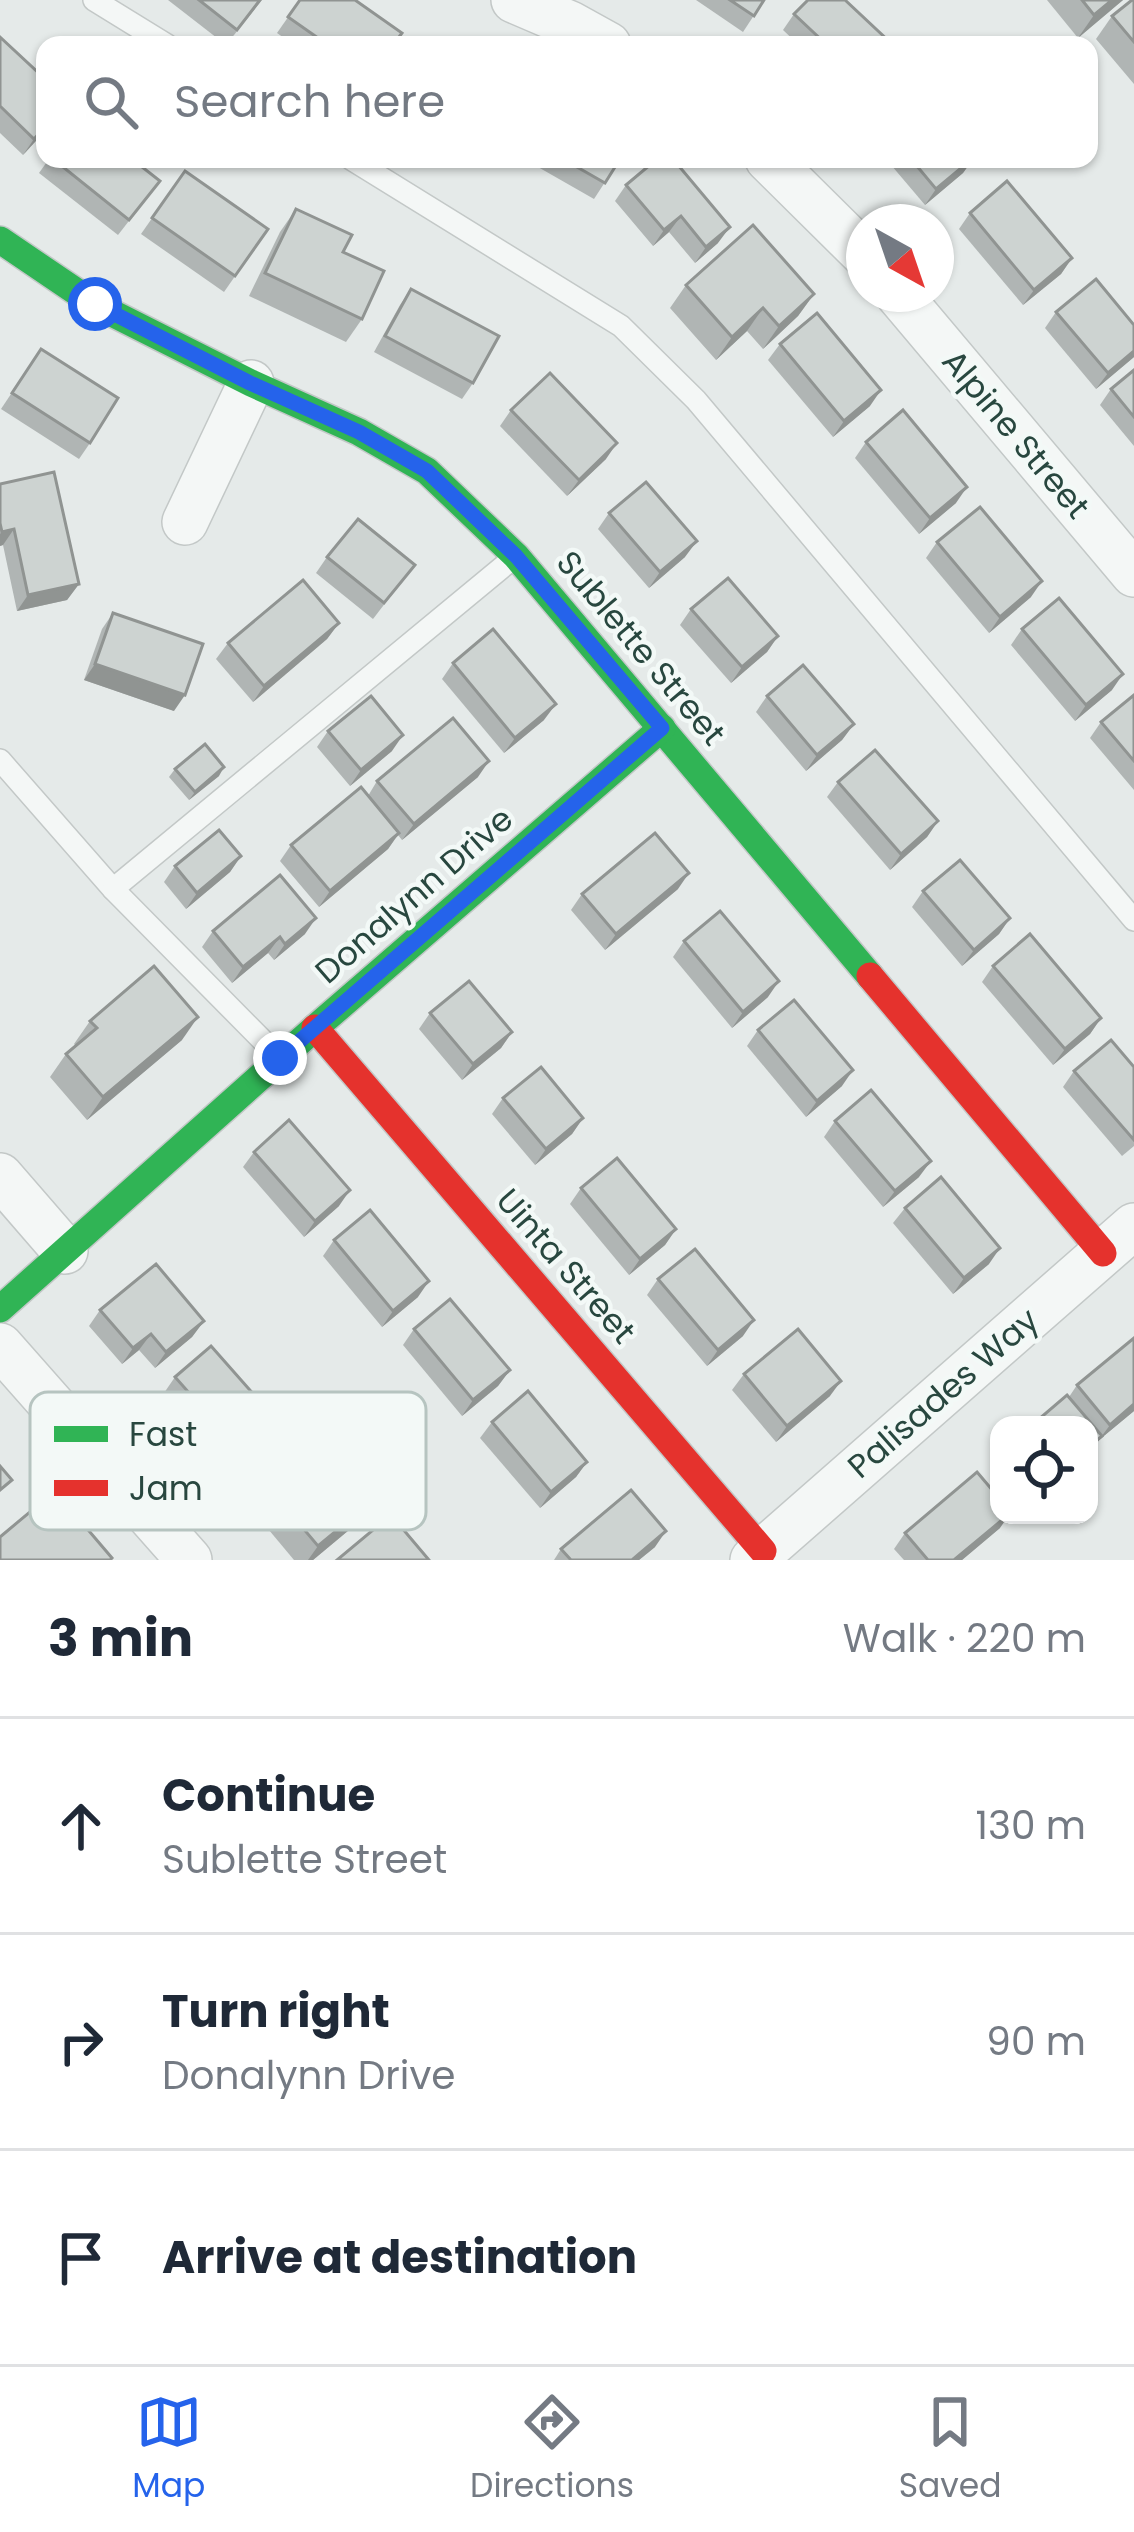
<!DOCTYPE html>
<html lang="en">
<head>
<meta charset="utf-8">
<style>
  :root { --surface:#fff; --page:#f6f6f7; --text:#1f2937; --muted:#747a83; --line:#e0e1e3; --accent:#2563eb }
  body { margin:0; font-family:Poppins,sans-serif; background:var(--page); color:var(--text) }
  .controls { position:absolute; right:36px; bottom:36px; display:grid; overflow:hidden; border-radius:24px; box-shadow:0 3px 9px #0004 }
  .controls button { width:108px; height:108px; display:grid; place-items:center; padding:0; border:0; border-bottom:3px solid var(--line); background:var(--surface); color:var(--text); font:60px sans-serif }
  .compass { position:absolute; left:846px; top:204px; width:108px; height:108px; border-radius:50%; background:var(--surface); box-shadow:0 3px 9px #0004; rotate:140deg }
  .stop { position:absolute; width:36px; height:36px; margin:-27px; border:9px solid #2563eb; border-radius:50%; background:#fff }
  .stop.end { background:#2563eb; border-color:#fff; box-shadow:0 3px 12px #0008 }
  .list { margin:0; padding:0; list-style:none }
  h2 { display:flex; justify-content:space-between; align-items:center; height:156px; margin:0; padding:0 48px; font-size:51px }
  h2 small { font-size:39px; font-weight:400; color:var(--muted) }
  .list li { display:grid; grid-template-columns:78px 1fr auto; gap:36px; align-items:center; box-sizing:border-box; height:216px; padding:0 48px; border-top:3px solid var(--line) }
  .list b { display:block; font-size:45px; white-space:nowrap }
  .list p { margin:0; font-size:39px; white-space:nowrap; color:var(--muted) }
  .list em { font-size:39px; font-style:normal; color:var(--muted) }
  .icon { flex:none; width:66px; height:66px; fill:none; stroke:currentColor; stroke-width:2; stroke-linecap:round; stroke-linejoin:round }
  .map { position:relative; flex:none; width:1134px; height:1560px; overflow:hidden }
  .search { position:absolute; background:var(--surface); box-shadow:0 3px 9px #0004; left:36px; right:36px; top:36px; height:132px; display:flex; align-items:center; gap:30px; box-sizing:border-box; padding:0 42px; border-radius:24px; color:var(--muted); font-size:45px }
  .sheet { height:804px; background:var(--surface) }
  nav { display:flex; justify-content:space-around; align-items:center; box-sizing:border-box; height:168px; border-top:3px solid var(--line); background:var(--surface); font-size:33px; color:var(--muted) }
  nav a { display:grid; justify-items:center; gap:6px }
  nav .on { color:var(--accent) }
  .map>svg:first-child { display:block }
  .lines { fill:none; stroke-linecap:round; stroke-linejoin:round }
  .lane-casing { stroke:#c3c8c7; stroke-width:24 }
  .street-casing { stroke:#c3c8c7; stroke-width:48 }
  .fast-casing { stroke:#c3c8c7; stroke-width:30 }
  .jam-casing { stroke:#c3c8c7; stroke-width:30 }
  .lane { stroke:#f4f7f6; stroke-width:21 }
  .street { stroke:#f4f7f6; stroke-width:45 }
  .fast { stroke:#30b455; stroke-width:27 }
  .jam { stroke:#e5322d; stroke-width:27 }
  .wall { fill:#b0b5b4 }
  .shaded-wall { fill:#909492 }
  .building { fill:#cdd3d1; stroke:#909492; stroke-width:3 }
  .route { stroke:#2563eb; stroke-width:15 }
  .labels { text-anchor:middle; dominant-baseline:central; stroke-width:9; stroke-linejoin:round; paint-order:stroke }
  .street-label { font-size:33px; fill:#28473f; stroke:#f3f9f7 }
  .key { fill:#f3f9f7; stroke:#b6c4c0; stroke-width:3 }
  .key-label { font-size:33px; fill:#28473f }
</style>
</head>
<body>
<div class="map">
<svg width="1134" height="1560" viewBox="0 0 1134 1560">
  <rect width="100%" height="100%" fill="#e5eae9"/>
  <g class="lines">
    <defs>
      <g id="lane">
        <polyline points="94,0 167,45"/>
        <polyline points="351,159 621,326 696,400 1134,920"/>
        <polyline points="0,760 113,889 276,1054"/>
        <polyline points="113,889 511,560"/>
      </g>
      <g id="street">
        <polyline points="514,0 570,24 608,45"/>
        <polyline points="768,159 864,254"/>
        <polyline points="898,294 1134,574"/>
        <polyline points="185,522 251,383"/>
        <polyline points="0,1176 65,1251"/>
        <polyline points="0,1346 189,1560"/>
        <polyline points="753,1560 1134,1226"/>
      </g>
      <g id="fast">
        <polyline points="0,240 96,305 251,383 359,432 427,471 516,556 870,976"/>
        <polyline points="0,1309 315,1028 662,728"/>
      </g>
      <g id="jam">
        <polyline points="870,976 1103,1253"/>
        <polyline points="315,1028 763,1551"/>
      </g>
    </defs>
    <use href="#lane" class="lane-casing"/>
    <use href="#street" class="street-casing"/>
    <use href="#fast" class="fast-casing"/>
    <use href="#jam" class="jam-casing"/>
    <use href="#lane" class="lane"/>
    <use href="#street" class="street"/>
    <use href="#fast" class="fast"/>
    <use href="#jam" class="jam"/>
  </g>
  <g class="wall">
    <polygon points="168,0 262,0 226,45"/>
    <polygon points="300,0 393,45 294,45 277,33"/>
    <polygon points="696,0 764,0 743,32"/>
    <polygon points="1047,0 1123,0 1078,38"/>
    <polygon points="1134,0 1134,84 1096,39 1112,16"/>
    <polygon points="794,14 893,45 799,45 783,30"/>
    <polygon points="0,37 45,79 45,131 23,155 0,133"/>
    <polygon points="49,159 132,159 160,181 118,235 39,173"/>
    <polygon points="524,159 620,159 594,199"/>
    <polygon points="657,159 718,243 695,263 669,232 653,246 615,201 626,185"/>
    <polygon points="886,159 973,159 963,173 925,205"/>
    <polygon points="185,171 268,229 224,292 141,234"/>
    <polygon points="296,209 343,252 362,319 346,342 249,296 280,232"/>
    <polygon points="970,213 1072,258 1061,274 1023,305 959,229"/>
    <polygon points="686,285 814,294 798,316 763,349 747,331 716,360 670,308"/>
    <polygon points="411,289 473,383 462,399 374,352 400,305"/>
    <polygon points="1056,312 1134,357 1096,389 1045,328"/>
    <polygon points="780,344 870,406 833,437 768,360"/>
    <polygon points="41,349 90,443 79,459 1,409"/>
    <polygon points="1134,370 1134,446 1100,405 1111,389"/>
    <polygon points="511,410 606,459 567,496 500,426"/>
    <polygon points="866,442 956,503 919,534 855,458"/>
    <polygon points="0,484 79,584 67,600 17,611 3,545 0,546"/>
    <polygon points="609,513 685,557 649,588 598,529"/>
    <polygon points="937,542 1031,597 989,633 926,558"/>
    <polygon points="327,557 403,580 373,619 316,573"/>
    <polygon points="691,609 778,636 767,652 731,683 680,625"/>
    <polygon points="113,613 174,711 84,680 102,629"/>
    <polygon points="339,623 327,639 253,702 216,659 228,643"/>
    <polygon points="1022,629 1112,690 1075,721 1011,645"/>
    <polygon points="453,663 544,720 504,753 442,679"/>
    <polygon points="1134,695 1134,790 1090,738 1101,722"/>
    <polygon points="767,696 854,724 842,740 806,771 756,712"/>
    <polygon points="328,731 392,751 350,786 317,747"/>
    <polygon points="175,769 219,776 189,800 169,777"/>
    <polygon points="478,777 402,840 398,835 388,849 319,907 280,861 291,845 368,796 377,781"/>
    <polygon points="838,782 938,821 927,837 890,870 827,797"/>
    <polygon points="241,856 230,872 186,909 164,882 175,866"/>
    <polygon points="678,889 605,950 571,910 582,894"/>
    <polygon points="923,891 1010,918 999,934 962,966 912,907"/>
    <polygon points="213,931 305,934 274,960 268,953 232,983 202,947"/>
    <polygon points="684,941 768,997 732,1028 673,957"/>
    <polygon points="993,966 1101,1018 1090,1034 1053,1065 982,982"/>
    <polygon points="430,1013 512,1032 501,1048 462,1080 419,1029"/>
    <polygon points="90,1021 182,1040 87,1120 50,1077 66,1054 76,1046 74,1044"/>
    <polygon points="758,1030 842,1086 806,1117 747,1046"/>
    <polygon points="1134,1067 1134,1146 1122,1156 1063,1087 1074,1071"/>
    <polygon points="503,1098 583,1118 572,1134 535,1165 492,1114"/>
    <polygon points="835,1121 919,1177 883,1207 824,1137"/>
    <polygon points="254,1152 339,1206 304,1237 243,1167"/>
    <polygon points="581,1188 676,1229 665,1245 629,1275 570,1204"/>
    <polygon points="905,1208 989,1264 953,1294 893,1223"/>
    <polygon points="334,1240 418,1297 382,1327 323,1256"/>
    <polygon points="658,1279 743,1336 707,1366 647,1295"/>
    <polygon points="100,1310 204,1321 192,1337 155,1368 139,1350 122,1364 89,1326"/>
    <polygon points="414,1329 510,1370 498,1386 462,1416 403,1345"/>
    <polygon points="744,1374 830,1396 776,1442 732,1390"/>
    <polygon points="175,1377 260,1431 225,1462 164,1393"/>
    <polygon points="1077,1385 1134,1411 1099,1440 1089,1454 1089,1425 1069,1397"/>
    <polygon points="492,1422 587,1462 576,1477 540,1508 480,1438"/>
    <polygon points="999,1454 999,1478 990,1467"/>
    <polygon points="254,1470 377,1497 361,1520 313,1560 294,1560 238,1493"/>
    <polygon points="1000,1528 962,1560 904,1560 894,1549 905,1533"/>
    <polygon points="655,1547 639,1560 554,1560 561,1549"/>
  </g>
  <g class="shaded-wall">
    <polygon points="1112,0 1123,0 1078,38 1094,15"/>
    <polygon points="45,127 45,131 23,155 34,139"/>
    <polygon points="973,159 963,173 925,205 936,189"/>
    <polygon points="681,216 669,232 653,246 664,230"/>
    <polygon points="730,227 718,243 695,263 706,247"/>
    <polygon points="1072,258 1061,274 1023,305 1034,290"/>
    <polygon points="814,294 798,316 763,349 779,326"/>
    <polygon points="763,308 747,331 716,360 732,337"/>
    <polygon points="1134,351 1134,357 1096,389 1108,373"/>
    <polygon points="881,390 870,406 833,437 844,421"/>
    <polygon points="617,443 606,459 567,496 579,480"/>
    <polygon points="967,487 956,503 919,534 930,518"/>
    <polygon points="14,529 3,545 0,546 0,534 2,532"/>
    <polygon points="697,541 685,557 649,588 660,572"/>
    <polygon points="1042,581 1031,597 989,633 1000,617"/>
    <polygon points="79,584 67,600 17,611 28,595"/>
    <polygon points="339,623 327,639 253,702 264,686"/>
    <polygon points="778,636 767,652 731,683 742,667"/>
    <polygon points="95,664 185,695 174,711 84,680"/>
    <polygon points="1123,674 1112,690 1075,721 1086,705"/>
    <polygon points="556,704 544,720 504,753 515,738"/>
    <polygon points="854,724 842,740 806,771 817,755"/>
    <polygon points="403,735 392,751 350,786 361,770"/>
    <polygon points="489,761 478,777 402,840 414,824"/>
    <polygon points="224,767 219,776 189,800 195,792"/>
    <polygon points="938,821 927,837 890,870 901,854"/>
    <polygon points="399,833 388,849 319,907 330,891"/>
    <polygon points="241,856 230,872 186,909 197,893"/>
    <polygon points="689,873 678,889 605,950 616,934"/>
    <polygon points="316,918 305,934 274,960 285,944"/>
    <polygon points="1010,918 999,934 962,966 974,950"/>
    <polygon points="280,937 268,953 232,983 243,967"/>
    <polygon points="779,981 768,997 732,1028 743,1012"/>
    <polygon points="198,1017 182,1040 87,1120 103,1097"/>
    <polygon points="1101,1018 1090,1034 1053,1065 1065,1049"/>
    <polygon points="512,1032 501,1048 462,1080 473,1064"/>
    <polygon points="853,1070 842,1086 806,1117 817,1101"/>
    <polygon points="583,1118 572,1134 535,1165 546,1149"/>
    <polygon points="931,1161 919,1177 883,1207 895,1191"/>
    <polygon points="350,1190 339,1206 304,1237 315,1221"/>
    <polygon points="676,1229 665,1245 629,1275 640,1259"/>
    <polygon points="1000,1248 989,1264 953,1294 964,1278"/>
    <polygon points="429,1281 418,1297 382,1327 393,1311"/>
    <polygon points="754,1320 743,1336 707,1366 718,1350"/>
    <polygon points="204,1321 192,1337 155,1368 166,1352"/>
    <polygon points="151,1334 139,1350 122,1364 133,1348"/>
    <polygon points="510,1370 498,1386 462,1416 473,1400"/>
    <polygon points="841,1381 830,1396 776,1442 787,1426"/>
    <polygon points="1134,1404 1134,1411 1099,1440 1089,1454 1089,1447 1101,1437 1110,1425"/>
    <polygon points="272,1415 260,1431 225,1462 236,1446"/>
    <polygon points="587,1462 576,1477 540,1508 551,1492"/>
    <polygon points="377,1497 361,1520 313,1560 308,1560 318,1546"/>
    <polygon points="1009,1515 1000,1528 962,1560 954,1560"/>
    <polygon points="666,1531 655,1547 639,1560 632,1560"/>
  </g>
  <g class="building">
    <polygon points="199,0 260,0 237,30"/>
    <polygon points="300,0 355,0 402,33 393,45 328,45 288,17"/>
    <polygon points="730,0 764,0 754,16"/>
    <polygon points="808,0 845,0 893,45 827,45 794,14"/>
    <polygon points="1082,0 1112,0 1094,15"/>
    <polygon points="1132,0 1134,0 1134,42 1112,16"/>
    <polygon points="0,37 45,79 45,127 34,139 0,106"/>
    <polygon points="53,159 132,159 160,181 129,220"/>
    <polygon points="563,159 620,159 605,183"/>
    <polygon points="657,159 673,159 730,227 706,247 681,216 664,230 626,185"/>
    <polygon points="911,159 972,159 936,189"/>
    <polygon points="185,171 268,229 235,276 152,218"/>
    <polygon points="1007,181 1072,258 1034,290 970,213"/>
    <polygon points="296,209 352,235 343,252 384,271 362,319 265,273"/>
    <polygon points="753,225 814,294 779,326 763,308 732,337 686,285"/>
    <polygon points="1096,279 1134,325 1134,351 1108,373 1056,312"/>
    <polygon points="411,289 499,336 473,383 385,336"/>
    <polygon points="817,313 881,390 844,421 780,344"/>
    <polygon points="41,349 118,398 90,443 12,393"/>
    <polygon points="1134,370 1134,417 1111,389"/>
    <polygon points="550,373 617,443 579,480 511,410"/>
    <polygon points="903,410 967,487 930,518 866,442"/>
    <polygon points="54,472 79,584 28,595 14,529 2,532 0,523 0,484"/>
    <polygon points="646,482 697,541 660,572 609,513"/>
    <polygon points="980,507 1042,581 1000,617 937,542"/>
    <polygon points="358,519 415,565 384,603 327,557"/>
    <polygon points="728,578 778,636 742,667 691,609"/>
    <polygon points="303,580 339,623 264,686 228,643"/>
    <polygon points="1059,598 1123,674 1086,705 1022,629"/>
    <polygon points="113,613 203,644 185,695 95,664"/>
    <polygon points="493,629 556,704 515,738 453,663"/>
    <polygon points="803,665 854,724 817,755 767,696"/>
    <polygon points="1134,695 1134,761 1101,722"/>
    <polygon points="371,696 403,735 361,770 328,731"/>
    <polygon points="453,718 489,761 414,824 377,781"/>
    <polygon points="205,744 224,767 195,792 175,769"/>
    <polygon points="875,750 938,821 901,854 838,782"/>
    <polygon points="361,787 399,833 330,891 291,845"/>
    <polygon points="219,830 241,856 197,893 175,866"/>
    <polygon points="655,833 689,873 616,934 582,894"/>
    <polygon points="960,860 1010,918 974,950 923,891"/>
    <polygon points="280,875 316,918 285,944 280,937 243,967 213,931"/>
    <polygon points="720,911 779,981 743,1012 684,941"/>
    <polygon points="1030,934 1101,1018 1065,1049 993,966"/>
    <polygon points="154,966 198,1017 103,1097 66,1054 97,1028 90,1021"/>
    <polygon points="469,981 512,1032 473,1064 430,1013"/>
    <polygon points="794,1000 853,1070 817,1101 758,1030"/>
    <polygon points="1111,1040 1134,1067 1134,1140 1074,1071"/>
    <polygon points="541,1067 583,1118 546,1149 503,1098"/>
    <polygon points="871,1090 931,1161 895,1191 835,1121"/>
    <polygon points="289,1120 350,1190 315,1221 254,1152"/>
    <polygon points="617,1158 676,1229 640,1259 581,1188"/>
    <polygon points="941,1177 1000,1248 964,1278 905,1208"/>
    <polygon points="370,1210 429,1281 393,1311 334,1240"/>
    <polygon points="695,1249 754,1320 718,1350 658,1279"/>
    <polygon points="156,1264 204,1321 166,1352 151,1334 133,1348 100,1310"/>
    <polygon points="450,1299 510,1370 473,1400 414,1329"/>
    <polygon points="798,1329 841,1381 787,1426 744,1374"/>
    <polygon points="1134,1338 1134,1404 1110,1425 1077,1385"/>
    <polygon points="211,1346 272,1415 236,1446 175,1377"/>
    <polygon points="528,1391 587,1462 551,1492 492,1422"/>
    <polygon points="1067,1395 1102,1436 1089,1447 1089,1425 1032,1425"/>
    <polygon points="313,1421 377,1497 318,1546 254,1470"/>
    <polygon points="0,1466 12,1480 0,1490"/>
    <polygon points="977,1472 999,1498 999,1515 1008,1515 954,1560 928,1560 905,1533"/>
    <polygon points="631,1490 666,1531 632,1560 571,1560 561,1549"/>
    <polygon points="55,1491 112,1558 110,1560 0,1560 0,1537"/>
    <polygon points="391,1515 429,1560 337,1560"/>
  </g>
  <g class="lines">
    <polyline class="route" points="95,304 250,383 359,432 427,471 516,556 662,728 280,1058"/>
  </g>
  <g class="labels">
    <g class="street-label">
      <text transform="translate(1016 434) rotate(50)">Alpine Street</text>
      <text transform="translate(641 648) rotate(50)">Sublette Street</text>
      <text transform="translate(414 895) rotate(-41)">Donalynn Drive</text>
      <text transform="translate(566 1266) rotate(49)">Uinta Street</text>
      <text transform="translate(943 1393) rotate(-41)">Palisades Way</text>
    </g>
  </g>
  <rect x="30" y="1392" width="396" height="138" rx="18" class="key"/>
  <rect x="54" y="1426" width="54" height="16" fill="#30b455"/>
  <rect x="54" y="1480" width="54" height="16" fill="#e5322d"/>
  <g class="key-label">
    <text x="129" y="1446">Fast</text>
    <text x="129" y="1500">Jam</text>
  </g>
</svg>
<div class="controls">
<button><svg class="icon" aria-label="locate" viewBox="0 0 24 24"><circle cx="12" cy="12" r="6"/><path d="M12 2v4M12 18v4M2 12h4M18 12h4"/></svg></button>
</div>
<svg class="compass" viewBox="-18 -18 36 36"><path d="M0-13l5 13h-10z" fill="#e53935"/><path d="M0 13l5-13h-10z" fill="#747a83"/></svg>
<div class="stop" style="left:95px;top:304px"></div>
<div class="stop end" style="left:280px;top:1058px"></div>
<div class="search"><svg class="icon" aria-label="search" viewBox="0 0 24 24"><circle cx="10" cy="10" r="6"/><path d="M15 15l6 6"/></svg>Search here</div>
</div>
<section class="sheet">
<h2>3 min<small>Walk · 220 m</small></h2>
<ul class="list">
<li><svg class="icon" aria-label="ahead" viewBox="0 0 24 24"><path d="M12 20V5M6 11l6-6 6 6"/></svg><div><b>Continue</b><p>Sublette Street</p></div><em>130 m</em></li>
<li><svg class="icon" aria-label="right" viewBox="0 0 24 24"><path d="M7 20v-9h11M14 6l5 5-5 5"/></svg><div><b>Turn right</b><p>Donalynn Drive</p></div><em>90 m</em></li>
<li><svg class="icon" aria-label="arrive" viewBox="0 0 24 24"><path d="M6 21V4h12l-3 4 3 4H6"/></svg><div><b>Arrive at destination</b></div></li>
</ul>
</section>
<nav>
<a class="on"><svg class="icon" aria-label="map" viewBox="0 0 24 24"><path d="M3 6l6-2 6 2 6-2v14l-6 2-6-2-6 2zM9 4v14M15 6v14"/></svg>Map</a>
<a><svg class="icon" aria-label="directions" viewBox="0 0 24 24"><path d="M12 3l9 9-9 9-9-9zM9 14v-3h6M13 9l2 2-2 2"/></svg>Directions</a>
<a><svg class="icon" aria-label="saved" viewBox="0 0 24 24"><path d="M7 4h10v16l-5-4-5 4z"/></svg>Saved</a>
</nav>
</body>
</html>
